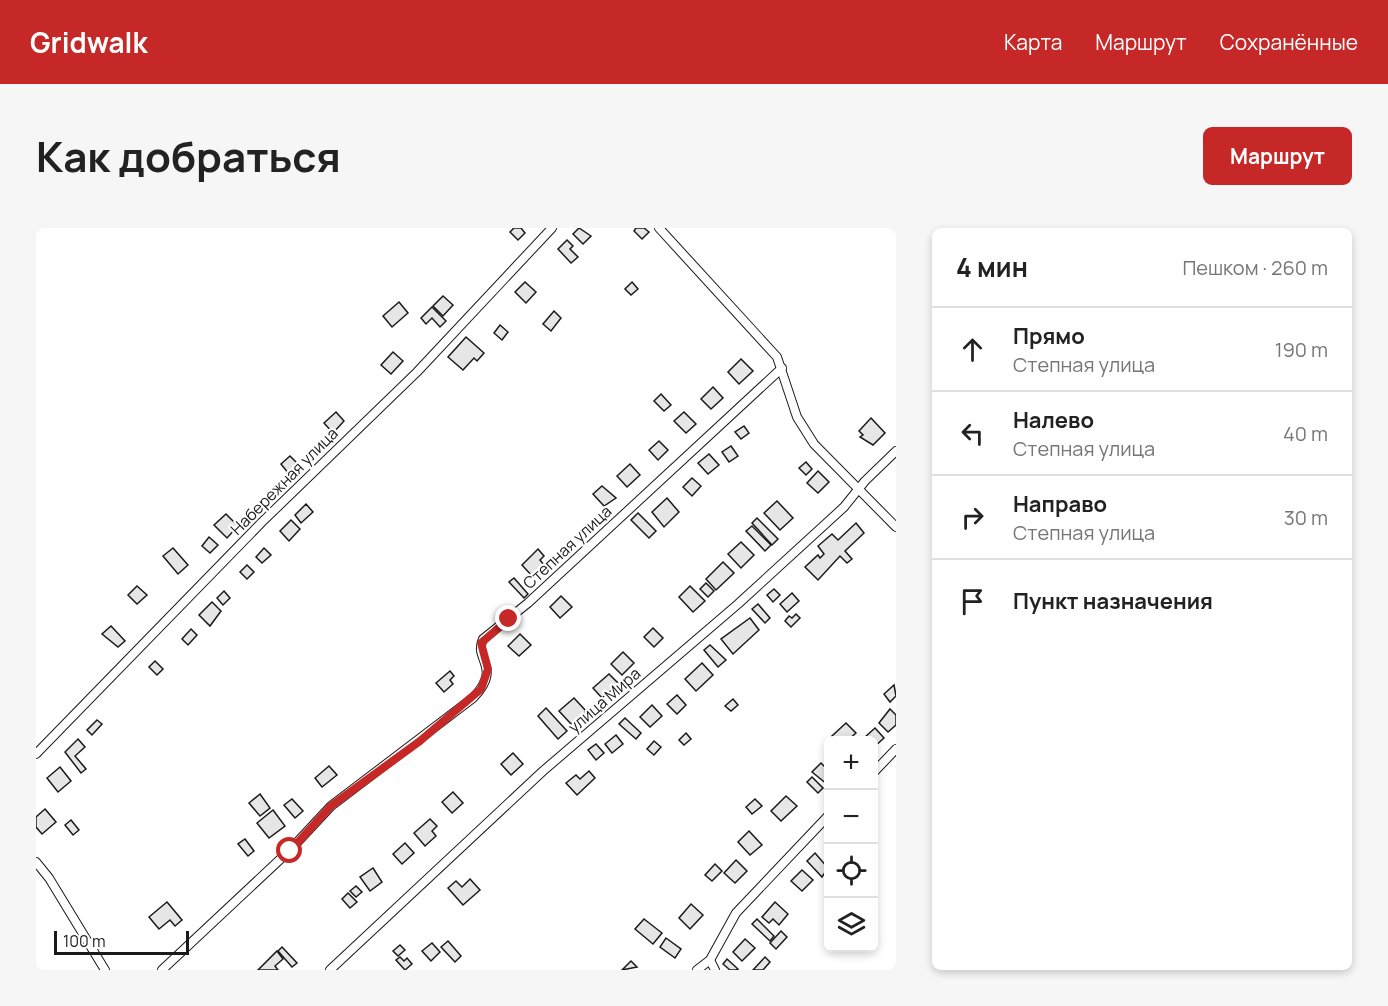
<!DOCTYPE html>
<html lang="ru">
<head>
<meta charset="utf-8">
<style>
  :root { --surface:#fff; --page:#f6f6f6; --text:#222; --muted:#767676; --line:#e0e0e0; --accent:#c62828 }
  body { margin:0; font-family:Manrope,sans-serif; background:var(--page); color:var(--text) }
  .controls { position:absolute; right:18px; bottom:18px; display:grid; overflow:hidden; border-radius:9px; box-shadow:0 3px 9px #0003 }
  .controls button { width:54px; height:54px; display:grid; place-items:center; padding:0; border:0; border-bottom:2px solid var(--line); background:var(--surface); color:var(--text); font:30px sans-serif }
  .scale { position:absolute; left:18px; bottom:15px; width:135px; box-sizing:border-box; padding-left:6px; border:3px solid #1a1a1a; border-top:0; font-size:16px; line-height:21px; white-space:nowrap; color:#1a1a1a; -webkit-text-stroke:4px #fff; paint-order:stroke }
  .stop { position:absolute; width:18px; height:18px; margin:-14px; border:4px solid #c62828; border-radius:50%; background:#fff }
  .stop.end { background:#c62828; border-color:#fff; box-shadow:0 2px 6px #0008 }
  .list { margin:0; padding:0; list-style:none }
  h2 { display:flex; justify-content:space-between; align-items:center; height:78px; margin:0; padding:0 24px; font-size:26px }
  h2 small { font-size:20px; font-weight:400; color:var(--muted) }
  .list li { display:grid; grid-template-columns:39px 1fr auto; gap:18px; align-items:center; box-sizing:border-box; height:84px; padding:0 24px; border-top:2px solid var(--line) }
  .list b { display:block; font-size:22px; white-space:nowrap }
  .list p { margin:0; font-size:20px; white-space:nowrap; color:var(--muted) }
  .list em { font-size:20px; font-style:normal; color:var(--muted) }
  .icon { flex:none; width:33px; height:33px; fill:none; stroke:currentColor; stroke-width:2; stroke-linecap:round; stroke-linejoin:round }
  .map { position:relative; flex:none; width:860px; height:742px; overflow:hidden; border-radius:9px }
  header { display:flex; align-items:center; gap:36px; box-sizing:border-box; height:84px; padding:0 30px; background:var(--accent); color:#fff }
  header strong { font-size:28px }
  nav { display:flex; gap:33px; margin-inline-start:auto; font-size:21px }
  .intro { display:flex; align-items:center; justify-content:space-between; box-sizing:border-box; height:144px; padding:0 36px }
  h1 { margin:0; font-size:42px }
  .button { padding:15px 27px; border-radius:9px; background:var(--accent); color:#fff; font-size:21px; font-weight:700 }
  main { display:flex; gap:36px; padding:0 36px }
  aside { flex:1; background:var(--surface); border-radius:9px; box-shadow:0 3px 9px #0003 }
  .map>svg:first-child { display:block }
  .building { fill:#e6e6e6; stroke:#1a1a1a; stroke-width:1.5 }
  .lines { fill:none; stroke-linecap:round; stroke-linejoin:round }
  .minor-casing { stroke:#1a1a1a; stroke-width:10 }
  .minor { stroke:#fff; stroke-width:8 }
  .route { stroke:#c62828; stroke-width:8 }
  .labels { text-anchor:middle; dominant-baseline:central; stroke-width:4.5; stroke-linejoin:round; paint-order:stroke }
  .street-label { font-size:16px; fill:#1a1a1a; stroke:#fff }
</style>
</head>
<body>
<header>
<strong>Gridwalk</strong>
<nav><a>Карта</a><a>Маршрут</a><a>Сохранённые</a></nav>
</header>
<div class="intro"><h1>Как добраться</h1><a class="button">Маршрут</a></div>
<main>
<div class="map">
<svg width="860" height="742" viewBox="0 0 860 742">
  <rect width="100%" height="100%" fill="#fff"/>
  <g class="building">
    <polygon points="478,0 485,0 489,5 482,12 474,4"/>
    <polygon points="543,0 555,8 547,16 537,6"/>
    <polygon points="600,0 608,0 613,4 606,11 598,3"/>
    <polygon points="531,12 537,18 534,21 542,29 535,35 522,21"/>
    <polygon points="489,54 500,64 490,75 479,64"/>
    <polygon points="596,54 602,61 595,67 589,61"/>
    <polygon points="407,68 417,77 407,88 397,78"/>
    <polygon points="363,74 372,85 356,99 347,88"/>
    <polygon points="396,79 410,93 404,99 396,90 390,96 385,90"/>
    <polygon points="518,83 525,90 515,103 507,96"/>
    <polygon points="464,97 472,104 466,112 458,105"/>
    <polygon points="430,109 448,125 441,133 438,130 427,142 412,129"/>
    <polygon points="357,124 367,133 355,146 345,137"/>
    <polygon points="705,131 717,143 703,156 692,144"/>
    <polygon points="677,159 687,170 675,181 665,171"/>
    <polygon points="625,166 635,177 628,183 618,173"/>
    <polygon points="300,184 308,193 297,205 288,195"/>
    <polygon points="648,184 660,196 650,205 638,193"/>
    <polygon points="835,190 849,205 837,217 824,209 827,207 823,203"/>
    <polygon points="708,198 713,205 705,211 699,204"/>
    <polygon points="623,213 632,222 622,232 613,222"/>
    <polygon points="695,218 702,228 693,234 686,224"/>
    <polygon points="673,226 683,237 672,246 662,235"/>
    <polygon points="254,228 263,237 253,246 245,236"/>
    <polygon points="770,234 776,241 770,247 763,240"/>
    <polygon points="594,236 604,247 591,259 581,248"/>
    <polygon points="782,243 793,254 782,265 771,255"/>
    <polygon points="656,250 665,258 656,268 647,259"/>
    <polygon points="566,258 580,270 568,278 557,266"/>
    <polygon points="631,270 643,284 628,299 616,284"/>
    <polygon points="741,273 757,290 744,302 728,285"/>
    <polygon points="270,276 277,284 265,295 259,287"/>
    <polygon points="602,285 620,303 613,310 595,292"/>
    <polygon points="190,286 202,298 191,310 178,297"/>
    <polygon points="721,290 742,311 736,317 716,295"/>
    <polygon points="255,292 264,301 253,313 244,303"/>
    <polygon points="820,295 828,305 809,323 816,331 811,335 804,328 782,352 769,339 782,327 784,330 788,326 782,318 796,306 802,312"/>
    <polygon points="716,298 735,317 729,323 710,303"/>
    <polygon points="173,309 182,317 174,325 166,318"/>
    <polygon points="705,314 718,327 705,340 692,326"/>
    <polygon points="137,320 152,337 142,346 127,328"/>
    <polygon points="228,320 235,327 226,335 220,329"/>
    <polygon points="502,321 508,328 504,332 508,337 496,348 486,337"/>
    <polygon points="687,334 698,345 680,362 670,351"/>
    <polygon points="211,337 218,344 211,351 204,344"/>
    <polygon points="478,350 492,366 488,370 473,354"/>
    <polygon points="670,355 678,363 672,369 664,361"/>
    <polygon points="101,358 111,367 101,376 92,367"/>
    <polygon points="654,358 669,373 657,384 643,369"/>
    <polygon points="738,361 744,367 737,374 731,367"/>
    <polygon points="188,363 194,370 187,377 181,370"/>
    <polygon points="756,365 763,373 751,384 744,376"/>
    <polygon points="525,368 536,379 524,390 514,379"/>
    <polygon points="176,374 185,383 174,398 163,387"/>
    <polygon points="722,376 734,390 729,395 716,381"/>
    <polygon points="760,386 764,390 755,399 749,393 753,388 756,390"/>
    <polygon points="714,390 723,402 697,426 685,411"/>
    <polygon points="75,398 89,413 82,419 66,406"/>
    <polygon points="617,400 627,410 618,419 608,409"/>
    <polygon points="155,401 161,407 152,417 146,411"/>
    <polygon points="484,406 495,417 483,428 472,418"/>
    <polygon points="674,417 690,432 682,439 668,422"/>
    <polygon points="587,424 598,435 586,447 575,436"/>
    <polygon points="119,433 127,441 121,447 113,439"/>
    <polygon points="666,435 677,447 660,463 649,451"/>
    <polygon points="414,443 418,448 414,452 417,456 408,464 400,455"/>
    <polygon points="573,446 583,456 566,470 557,460"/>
    <polygon points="858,457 860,468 854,474 848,466"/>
    <polygon points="641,467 650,477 641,486 631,476"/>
    <polygon points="538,470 550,483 535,496 523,483"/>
    <polygon points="697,471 702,477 695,483 689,478"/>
    <polygon points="616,477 626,488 614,499 604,489"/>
    <polygon points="510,480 531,503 522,511 502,488"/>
    <polygon points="854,481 860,487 860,497 852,504 843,495"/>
    <polygon points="589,490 605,505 600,511 583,496"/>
    <polygon points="61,492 66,496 56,507 51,502"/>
    <polygon points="810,495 820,505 812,512 801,512 796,508"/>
    <polygon points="839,500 848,510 838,519 838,512 828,510"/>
    <polygon points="650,505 655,511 648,517 643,512"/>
    <polygon points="580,507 587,516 576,525 569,516"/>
    <polygon points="42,511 49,519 39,528 50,541 45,545 29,524"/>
    <polygon points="618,513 625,519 618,527 611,521"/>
    <polygon points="560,516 568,525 560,532 552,522"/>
    <polygon points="477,525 487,536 475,547 465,536"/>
    <polygon points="785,535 790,540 792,537 792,557 776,544"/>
    <polygon points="293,538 301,547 286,559 279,550"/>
    <polygon points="24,539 35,553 22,564 11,550"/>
    <polygon points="553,543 559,550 541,567 530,555 540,547 544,551"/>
    <polygon points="776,549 787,560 782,565 771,554"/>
    <polygon points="417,564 427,575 416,585 406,574"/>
    <polygon points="224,566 234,580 224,588 213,575"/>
    <polygon points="750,568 761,578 745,593 735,583"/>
    <polygon points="256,571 267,583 259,590 248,577"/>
    <polygon points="719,571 726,578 716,586 710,579"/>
    <polygon points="9,581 20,594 6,606 0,599 0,589"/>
    <polygon points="237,582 249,598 233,610 221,595"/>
    <polygon points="394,591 401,598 396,603 400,608 389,618 378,605"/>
    <polygon points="35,592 43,602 37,607 29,597"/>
    <polygon points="713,603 726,617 714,627 702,614"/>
    <polygon points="209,611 218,623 212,628 202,616"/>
    <polygon points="369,615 378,625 366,636 357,626"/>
    <polygon points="779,625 792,640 786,649 771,633"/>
    <polygon points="700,632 711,643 699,655 688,645"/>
    <polygon points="679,636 686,643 676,653 669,647"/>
    <polygon points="337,640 346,654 334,663 324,649"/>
    <polygon points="766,642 777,652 766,663 755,653"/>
    <polygon points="434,651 444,662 427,677 412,660 420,653 426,659"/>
    <polygon points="320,658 326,664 320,669 314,663"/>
    <polygon points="312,665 321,674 314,680 306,671"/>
    <polygon points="131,674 146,692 139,698 134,692 123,701 113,689"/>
    <polygon points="739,674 752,686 743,697 737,691 733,695 726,689"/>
    <polygon points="655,676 667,687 654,701 643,690"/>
    <polygon points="608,691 626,705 617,716 599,701"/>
    <polygon points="721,691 738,708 734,713 716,696"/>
    <polygon points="745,703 751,709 740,721 734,715"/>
    <polygon points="630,710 645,721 639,730 624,719"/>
    <polygon points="709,711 719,720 706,733 697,724"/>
    <polygon points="412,713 425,728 419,734 405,719"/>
    <polygon points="396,715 404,724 395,733 386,723"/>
    <polygon points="364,717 369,722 362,728 357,723"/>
    <polygon points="246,719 261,735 256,739 242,723"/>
    <polygon points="241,723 247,731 239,738 242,742 222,742"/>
    <polygon points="364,729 368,733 371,730 376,736 369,742 360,732"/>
    <polygon points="729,729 734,734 727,742 717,742"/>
    <polygon points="691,731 702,741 700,742 694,742 687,736"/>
    <polygon points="595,733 601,739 586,742"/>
  </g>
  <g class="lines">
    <defs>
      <g id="minor">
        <polyline points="623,0 741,129 761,189 778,216 860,299"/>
        <polyline points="0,526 226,294 381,144 516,0"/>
        <polyline points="838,544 860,521"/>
        <polyline points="0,634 13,650 69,742"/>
        <polyline points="674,732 679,742"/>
        <path d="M126 742 253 623 295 578 437 470C467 439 437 432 447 411L492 375 746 140"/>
        <polyline points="294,742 507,543 702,376 808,279 829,253 860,223"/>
        <polyline points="661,742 674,732 700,685 792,588"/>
      </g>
    </defs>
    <use href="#minor" class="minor-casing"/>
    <use href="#minor" class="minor"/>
  </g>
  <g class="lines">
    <polyline class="route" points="254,623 295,578 384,513 445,461 452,441 445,415 473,391"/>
  </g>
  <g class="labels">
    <g class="street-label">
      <text transform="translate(248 253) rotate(-45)">Набережная улица</text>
      <text transform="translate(531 319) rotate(-43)">Степная улица</text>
      <text transform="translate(568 472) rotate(-41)">улица Мира</text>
    </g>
  </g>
</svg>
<div class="controls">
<button>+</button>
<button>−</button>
<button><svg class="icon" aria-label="locate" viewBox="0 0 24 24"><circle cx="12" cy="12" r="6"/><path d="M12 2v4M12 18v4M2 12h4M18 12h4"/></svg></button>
<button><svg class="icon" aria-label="layers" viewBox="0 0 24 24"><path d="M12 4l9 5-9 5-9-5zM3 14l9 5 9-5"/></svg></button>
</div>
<div class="scale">100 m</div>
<div class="stop" style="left:254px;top:623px"></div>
<div class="stop end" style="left:473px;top:391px"></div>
</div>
<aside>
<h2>4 мин<small>Пешком · 260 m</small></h2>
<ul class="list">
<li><svg class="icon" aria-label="ahead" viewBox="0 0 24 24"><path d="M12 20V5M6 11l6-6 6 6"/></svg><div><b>Прямо</b><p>Степная улица</p></div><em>190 m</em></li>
<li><svg class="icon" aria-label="left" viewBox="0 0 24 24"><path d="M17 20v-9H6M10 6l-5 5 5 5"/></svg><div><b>Налево</b><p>Степная улица</p></div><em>40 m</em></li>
<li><svg class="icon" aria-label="right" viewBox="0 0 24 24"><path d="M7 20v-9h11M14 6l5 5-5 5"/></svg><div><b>Направо</b><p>Степная улица</p></div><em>30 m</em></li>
<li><svg class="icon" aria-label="arrive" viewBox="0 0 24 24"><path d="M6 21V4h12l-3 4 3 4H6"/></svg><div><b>Пункт назначения</b></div></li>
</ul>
</aside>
</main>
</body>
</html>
